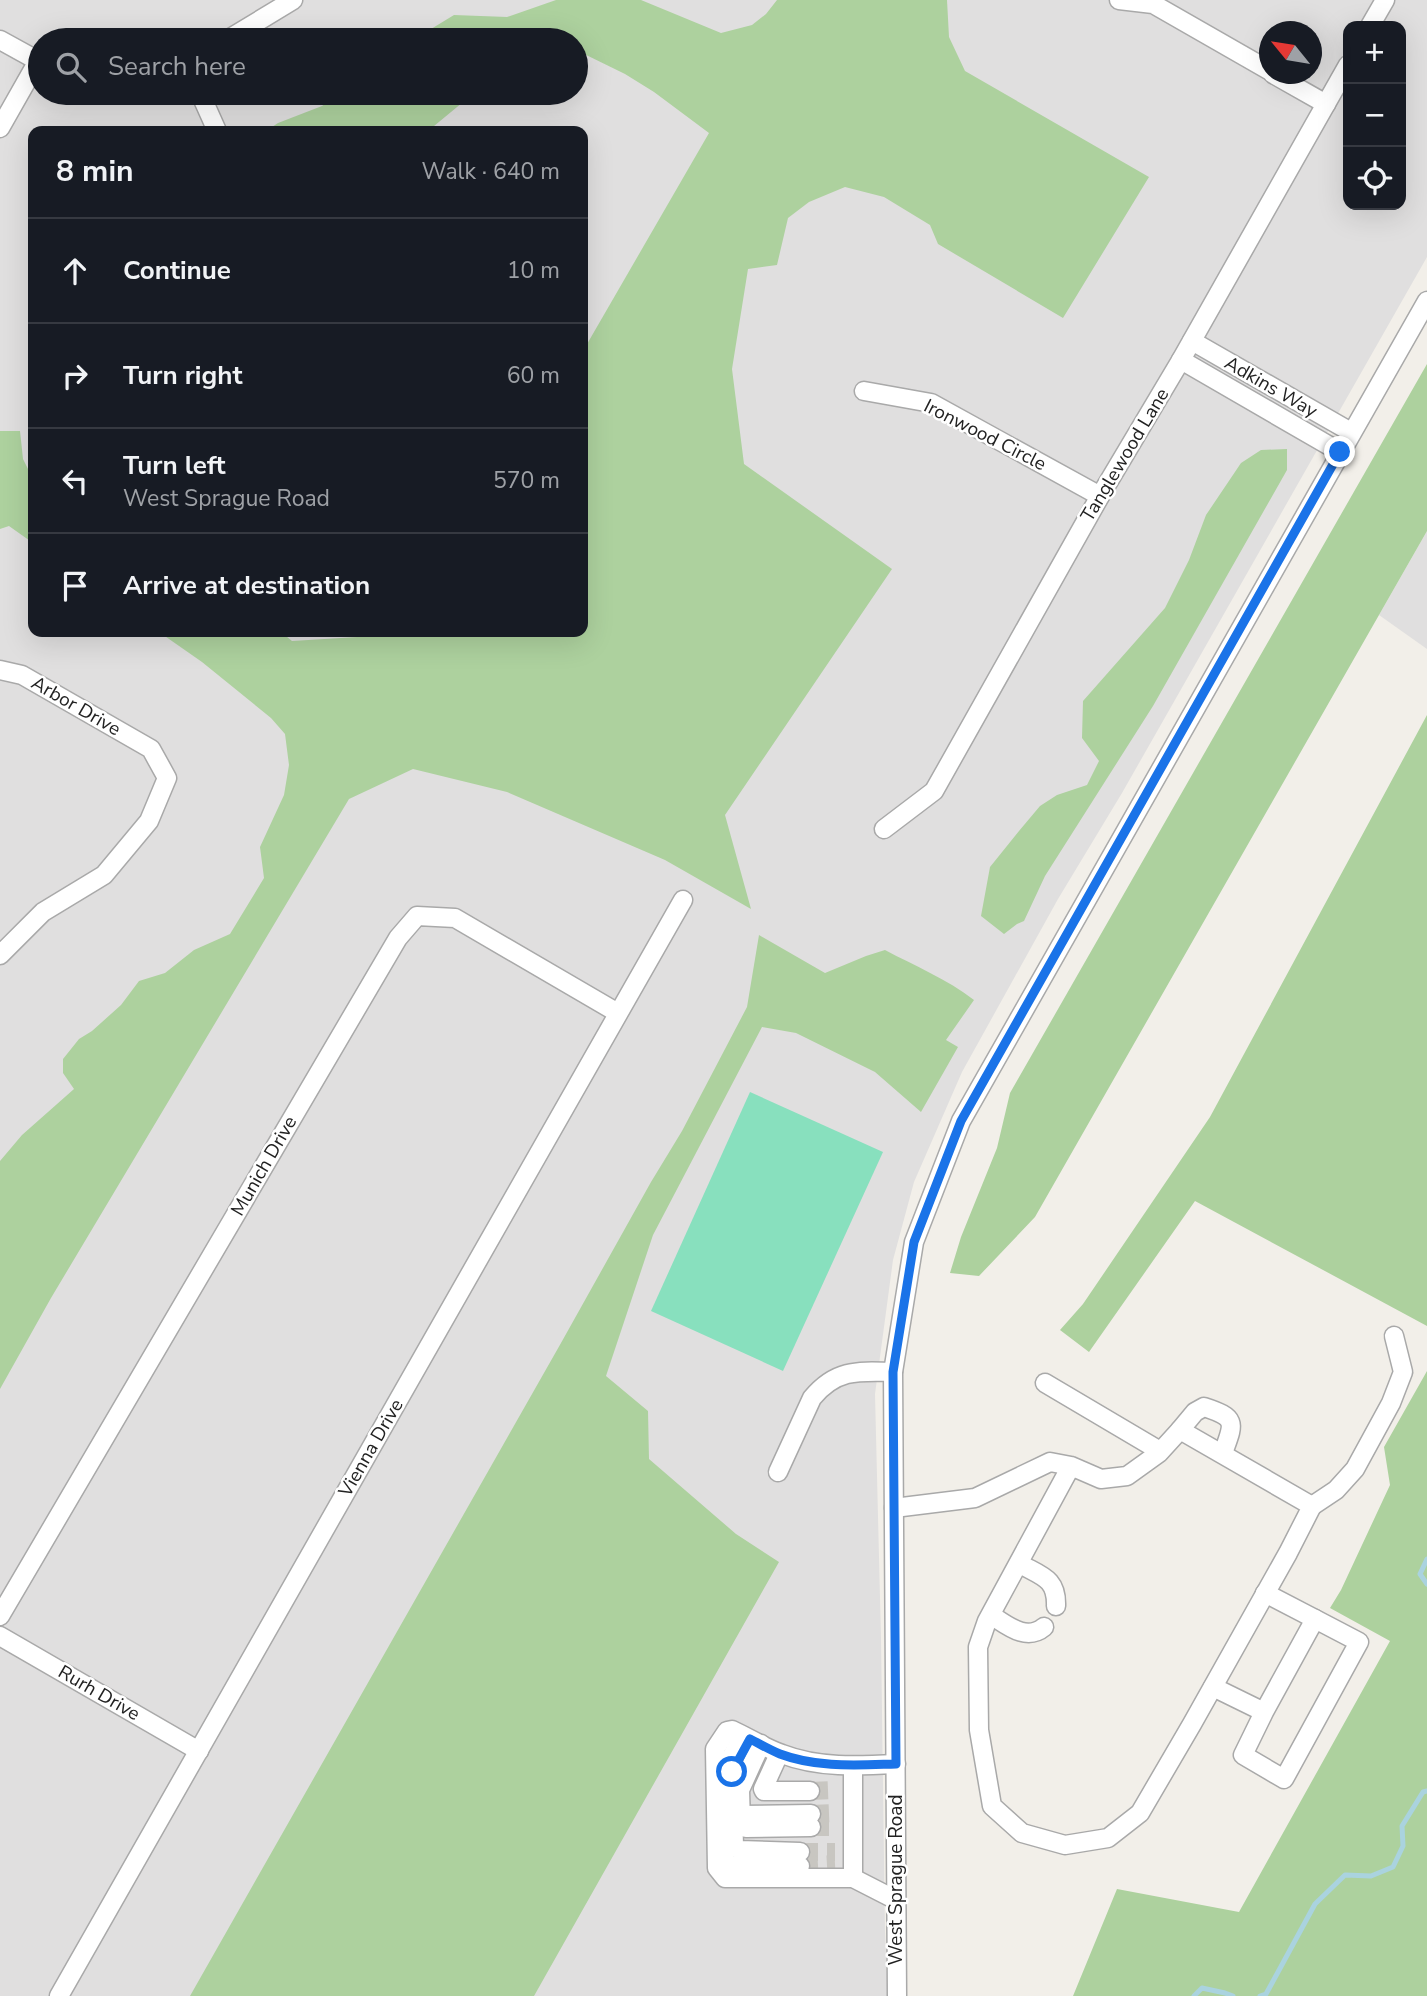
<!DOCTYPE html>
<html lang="en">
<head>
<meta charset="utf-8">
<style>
  :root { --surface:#171b24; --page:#242831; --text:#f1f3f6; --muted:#9ea1a6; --line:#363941 }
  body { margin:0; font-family:"Nunito Sans",sans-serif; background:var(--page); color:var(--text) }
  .controls { position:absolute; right:21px; top:21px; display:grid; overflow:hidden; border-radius:14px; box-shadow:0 7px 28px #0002 }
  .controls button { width:63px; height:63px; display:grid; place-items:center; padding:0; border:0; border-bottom:2px solid var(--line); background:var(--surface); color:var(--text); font:35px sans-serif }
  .compass { position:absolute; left:1259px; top:21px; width:63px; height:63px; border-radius:50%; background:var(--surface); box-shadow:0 7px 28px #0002; rotate:300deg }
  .stop { position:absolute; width:21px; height:21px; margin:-16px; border:5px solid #1a73e8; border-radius:50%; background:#fff }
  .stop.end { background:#1a73e8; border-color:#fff; box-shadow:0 2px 7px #0008 }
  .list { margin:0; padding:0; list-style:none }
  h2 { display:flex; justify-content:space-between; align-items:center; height:91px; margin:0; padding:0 28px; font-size:30px }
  h2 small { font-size:23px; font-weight:400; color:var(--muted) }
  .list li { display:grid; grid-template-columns:46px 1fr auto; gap:21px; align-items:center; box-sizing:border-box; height:105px; padding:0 28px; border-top:2px solid var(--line) }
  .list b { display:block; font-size:26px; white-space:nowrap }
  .list p { margin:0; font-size:23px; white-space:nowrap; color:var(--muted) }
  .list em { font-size:23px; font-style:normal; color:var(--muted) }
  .icon { flex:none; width:38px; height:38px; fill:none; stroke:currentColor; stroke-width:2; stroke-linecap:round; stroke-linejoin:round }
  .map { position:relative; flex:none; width:1427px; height:1996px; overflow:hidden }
  .search { position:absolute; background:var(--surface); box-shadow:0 7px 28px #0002; left:28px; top:28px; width:560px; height:77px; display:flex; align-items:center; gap:18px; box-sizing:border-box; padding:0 24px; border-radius:38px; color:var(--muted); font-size:26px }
  .panel { position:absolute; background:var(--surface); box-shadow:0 7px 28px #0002; left:28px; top:126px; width:560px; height:511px; border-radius:14px }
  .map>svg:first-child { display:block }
  .residential { fill:#e0dfdf; fill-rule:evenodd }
  .forest { fill:#add19e }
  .pitch { fill:#88e0be }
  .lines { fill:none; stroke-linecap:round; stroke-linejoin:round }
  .stream { stroke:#aad3df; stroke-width:5 }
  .minor-tunnel { stroke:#c8c6c1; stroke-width:18; stroke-dasharray:18 9; stroke-linecap:butt }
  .minor-casing { stroke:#a9a9a9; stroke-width:21 }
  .minor { stroke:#fff; stroke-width:18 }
  .route { stroke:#1a73e8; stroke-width:9 }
  .labels { text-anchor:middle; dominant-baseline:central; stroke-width:5; stroke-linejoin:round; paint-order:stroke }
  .street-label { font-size:19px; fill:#222; stroke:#fff }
</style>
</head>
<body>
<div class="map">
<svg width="1427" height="1996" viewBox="0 0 1427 1996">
  <rect width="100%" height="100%" fill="#f2efe9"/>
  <g class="residential">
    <path d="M0 0H1427V257L1122 793 1058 899 962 1072 914 1182 893 1260 875 1394 881 1638 885 1932 888 1996H0ZM1348 26H1401V205H1348ZM1270 32H1312V74H1270ZM40 40H576V93H40ZM33 131H583V632H33Z"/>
    <polygon points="1427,531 1427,649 1379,615"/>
  </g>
  <g class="forest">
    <polygon points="556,0 641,0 721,33 752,25 766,14 777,0 947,0 949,37 965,71 1149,177 1063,318 938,244 930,225 884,197 845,187 809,202 788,218 777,265 748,269 732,369 744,464 892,569 725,815 751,909 665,860 507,792 413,769 349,799 51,1298 0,1389 0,1161 22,1135 74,1089 63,1073 63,1059 79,1039 92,1031 121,1005 139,981 165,973 194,950 230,934 264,878 260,847 284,795 289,765 285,734 271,718 202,662 159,632 281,632 292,641 357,637 387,632 583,632 583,351 709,133 654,92 625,74 576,50 576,40 413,40 454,15 507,17"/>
    <polygon points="340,93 474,93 428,131 266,131 278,123 322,106"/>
    <polygon points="1427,364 1427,531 1035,1217 979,1276 950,1273 961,1237 997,1148 1010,1093"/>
    <polygon points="0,431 20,431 23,459 33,479 33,543 9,526 0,529"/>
    <polygon points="1287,449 1287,470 1153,706 1045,876 1024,921 1017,924 1004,934 981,916 990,867 1019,831 1040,806 1057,795 1087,785 1099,761 1082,738 1083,701 1165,608 1189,560 1206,515 1241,463 1261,450"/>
    <polygon points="1427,715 1427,1326 1195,1201 1089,1352 1060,1330 1083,1304 1210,1117"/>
    <path d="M759 935 825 973 866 956 885 950C915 966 947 979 974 1000L946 1040 958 1047 921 1112 875 1072 796 1033 762 1027 653 1235 606 1376 648 1411 649 1459 736 1534 779 1562 534 1996H190L561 1343 651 1182 682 1131 747 1007Z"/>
    <polygon points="1427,1371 1427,1996 1073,1996 1117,1889 1239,1912 1390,1641 1330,1608 1341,1590 1390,1485 1384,1447"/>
  </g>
  <polygon class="pitch" points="750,1092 883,1152 783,1371 651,1311"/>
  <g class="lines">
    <g class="stream">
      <polyline points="1427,1559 1420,1574 1427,1584"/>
      <polyline points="1194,1996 1202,1988 1225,1993 1233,1996"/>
      <polyline points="1260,1996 1266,1994 1315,1904 1345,1875 1371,1876 1393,1867 1403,1846 1402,1826 1423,1792 1427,1791"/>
    </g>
    <g class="minor-tunnel">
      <polyline points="810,1791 835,1790"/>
      <polyline points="811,1814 835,1813"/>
      <polyline points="811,1827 834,1827"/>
      <polyline points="800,1852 835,1852"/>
      <polyline points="800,1866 835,1864"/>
    </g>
    <defs>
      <g id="minor">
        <polyline points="1119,0 1153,4 1270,71"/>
        <polyline points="1370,26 1385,0"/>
        <polyline points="0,40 40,62"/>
        <polyline points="227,40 293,0"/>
        <polyline points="1273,74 1326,104"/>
        <polyline points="200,93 217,131"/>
        <polyline points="0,128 38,61"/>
        <polyline points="1192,341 1351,432"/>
        <polyline points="1181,360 1340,452"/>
        <polyline points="864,391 931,403 1100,496"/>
        <polyline points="0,670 22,675 151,749 167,778 149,821 104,875 43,912 0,955"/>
        <polyline points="884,829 934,791 1100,496 1181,360 1348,65"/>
        <polyline points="1045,1383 1160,1451"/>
        <path d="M1180 1430 1195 1412 1204 1407C1238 1418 1234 1423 1223 1453"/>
        <path d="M778 1472 812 1398C836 1369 858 1371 893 1372"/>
        <polyline points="1312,1506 1336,1490 1355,1469 1391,1403 1403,1372 1394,1336"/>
        <polyline points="894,1508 975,1498 1050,1462 1071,1466 1101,1479 1127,1476 1159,1453 1180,1430 1312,1506 1288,1553 1192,1724 1140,1813 1108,1838 1065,1845 1022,1833 992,1806 979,1730 978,1647 987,1621 1071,1466"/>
        <path d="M1020 1564C1041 1576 1057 1578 1056 1606"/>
        <polyline points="1265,1593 1315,1619"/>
        <path d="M991 1615C1007 1625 1026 1642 1044 1627"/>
        <polyline points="0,1616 398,938 417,916 455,918 618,1013"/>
        <polyline points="0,1636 199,1751"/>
        <polyline points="1213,1687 1264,1712 1315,1619 1359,1642 1284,1779 1243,1755 1264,1712"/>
        <polyline points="761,1744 740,1790 741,1824 746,1828 811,1827"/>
        <polyline points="779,1754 763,1789 764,1791 810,1791"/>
        <path d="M896 1764C858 1766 818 1768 782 1754 765 1748 749 1738 732 1730L727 1731 715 1749 717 1868 725 1878H853L896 1900"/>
        <polyline points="853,1766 853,1878"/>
        <polyline points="732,1773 734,1846 740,1850 800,1852"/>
        <polyline points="725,1787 725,1768 743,1736"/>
        <polyline points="740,1815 811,1814"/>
        <polyline points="725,1843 724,1861 733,1866 800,1866"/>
        <polyline points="59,1996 683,900"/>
        <polyline points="897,1996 893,1372 914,1242 961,1121 1427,301"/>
      </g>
    </defs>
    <use href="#minor" class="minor-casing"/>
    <use href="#minor" class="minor"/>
  </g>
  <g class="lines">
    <path class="route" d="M732 1772 750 1739C760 1744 770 1750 780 1754 817 1768 857 1765 896 1764L893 1372 914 1242 961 1121 1340 452"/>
  </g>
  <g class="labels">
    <g class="street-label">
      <text transform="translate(1271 387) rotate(30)">Adkins Way</text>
      <text transform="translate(985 435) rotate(27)">Ironwood Circle</text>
      <text transform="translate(1125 455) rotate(-59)">Tanglewood Lane</text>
      <text transform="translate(76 706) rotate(30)">Arbor Drive</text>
      <text transform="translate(264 1166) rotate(-60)">Munich Drive</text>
      <text transform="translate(371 1448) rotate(-60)">Vienna Drive</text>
      <text transform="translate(99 1693) rotate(30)">Rurh Drive</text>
      <text transform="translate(896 1880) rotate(-90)">West Sprague Road</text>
    </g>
  </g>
</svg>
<div class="controls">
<button>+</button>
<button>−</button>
<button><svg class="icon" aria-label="locate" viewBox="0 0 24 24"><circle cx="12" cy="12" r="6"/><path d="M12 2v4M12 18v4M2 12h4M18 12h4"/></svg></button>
</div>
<svg class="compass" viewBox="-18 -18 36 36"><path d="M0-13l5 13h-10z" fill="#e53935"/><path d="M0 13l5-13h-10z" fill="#9ea1a6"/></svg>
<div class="stop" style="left:732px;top:1772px"></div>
<div class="stop end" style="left:1340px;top:452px"></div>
<div class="search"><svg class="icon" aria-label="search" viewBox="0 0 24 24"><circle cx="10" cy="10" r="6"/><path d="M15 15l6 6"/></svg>Search here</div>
<section class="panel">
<h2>8 min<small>Walk · 640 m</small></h2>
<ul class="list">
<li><svg class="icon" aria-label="ahead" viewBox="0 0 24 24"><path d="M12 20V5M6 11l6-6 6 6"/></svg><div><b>Continue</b></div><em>10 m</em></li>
<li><svg class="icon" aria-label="right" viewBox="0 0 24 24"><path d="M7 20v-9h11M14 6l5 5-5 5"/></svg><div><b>Turn right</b></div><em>60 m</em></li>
<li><svg class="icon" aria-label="left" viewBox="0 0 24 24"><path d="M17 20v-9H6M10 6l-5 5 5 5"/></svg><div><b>Turn left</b><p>West Sprague Road</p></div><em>570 m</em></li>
<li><svg class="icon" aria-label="arrive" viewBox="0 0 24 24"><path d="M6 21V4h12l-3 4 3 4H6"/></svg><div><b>Arrive at destination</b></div></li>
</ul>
</section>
</div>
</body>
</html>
